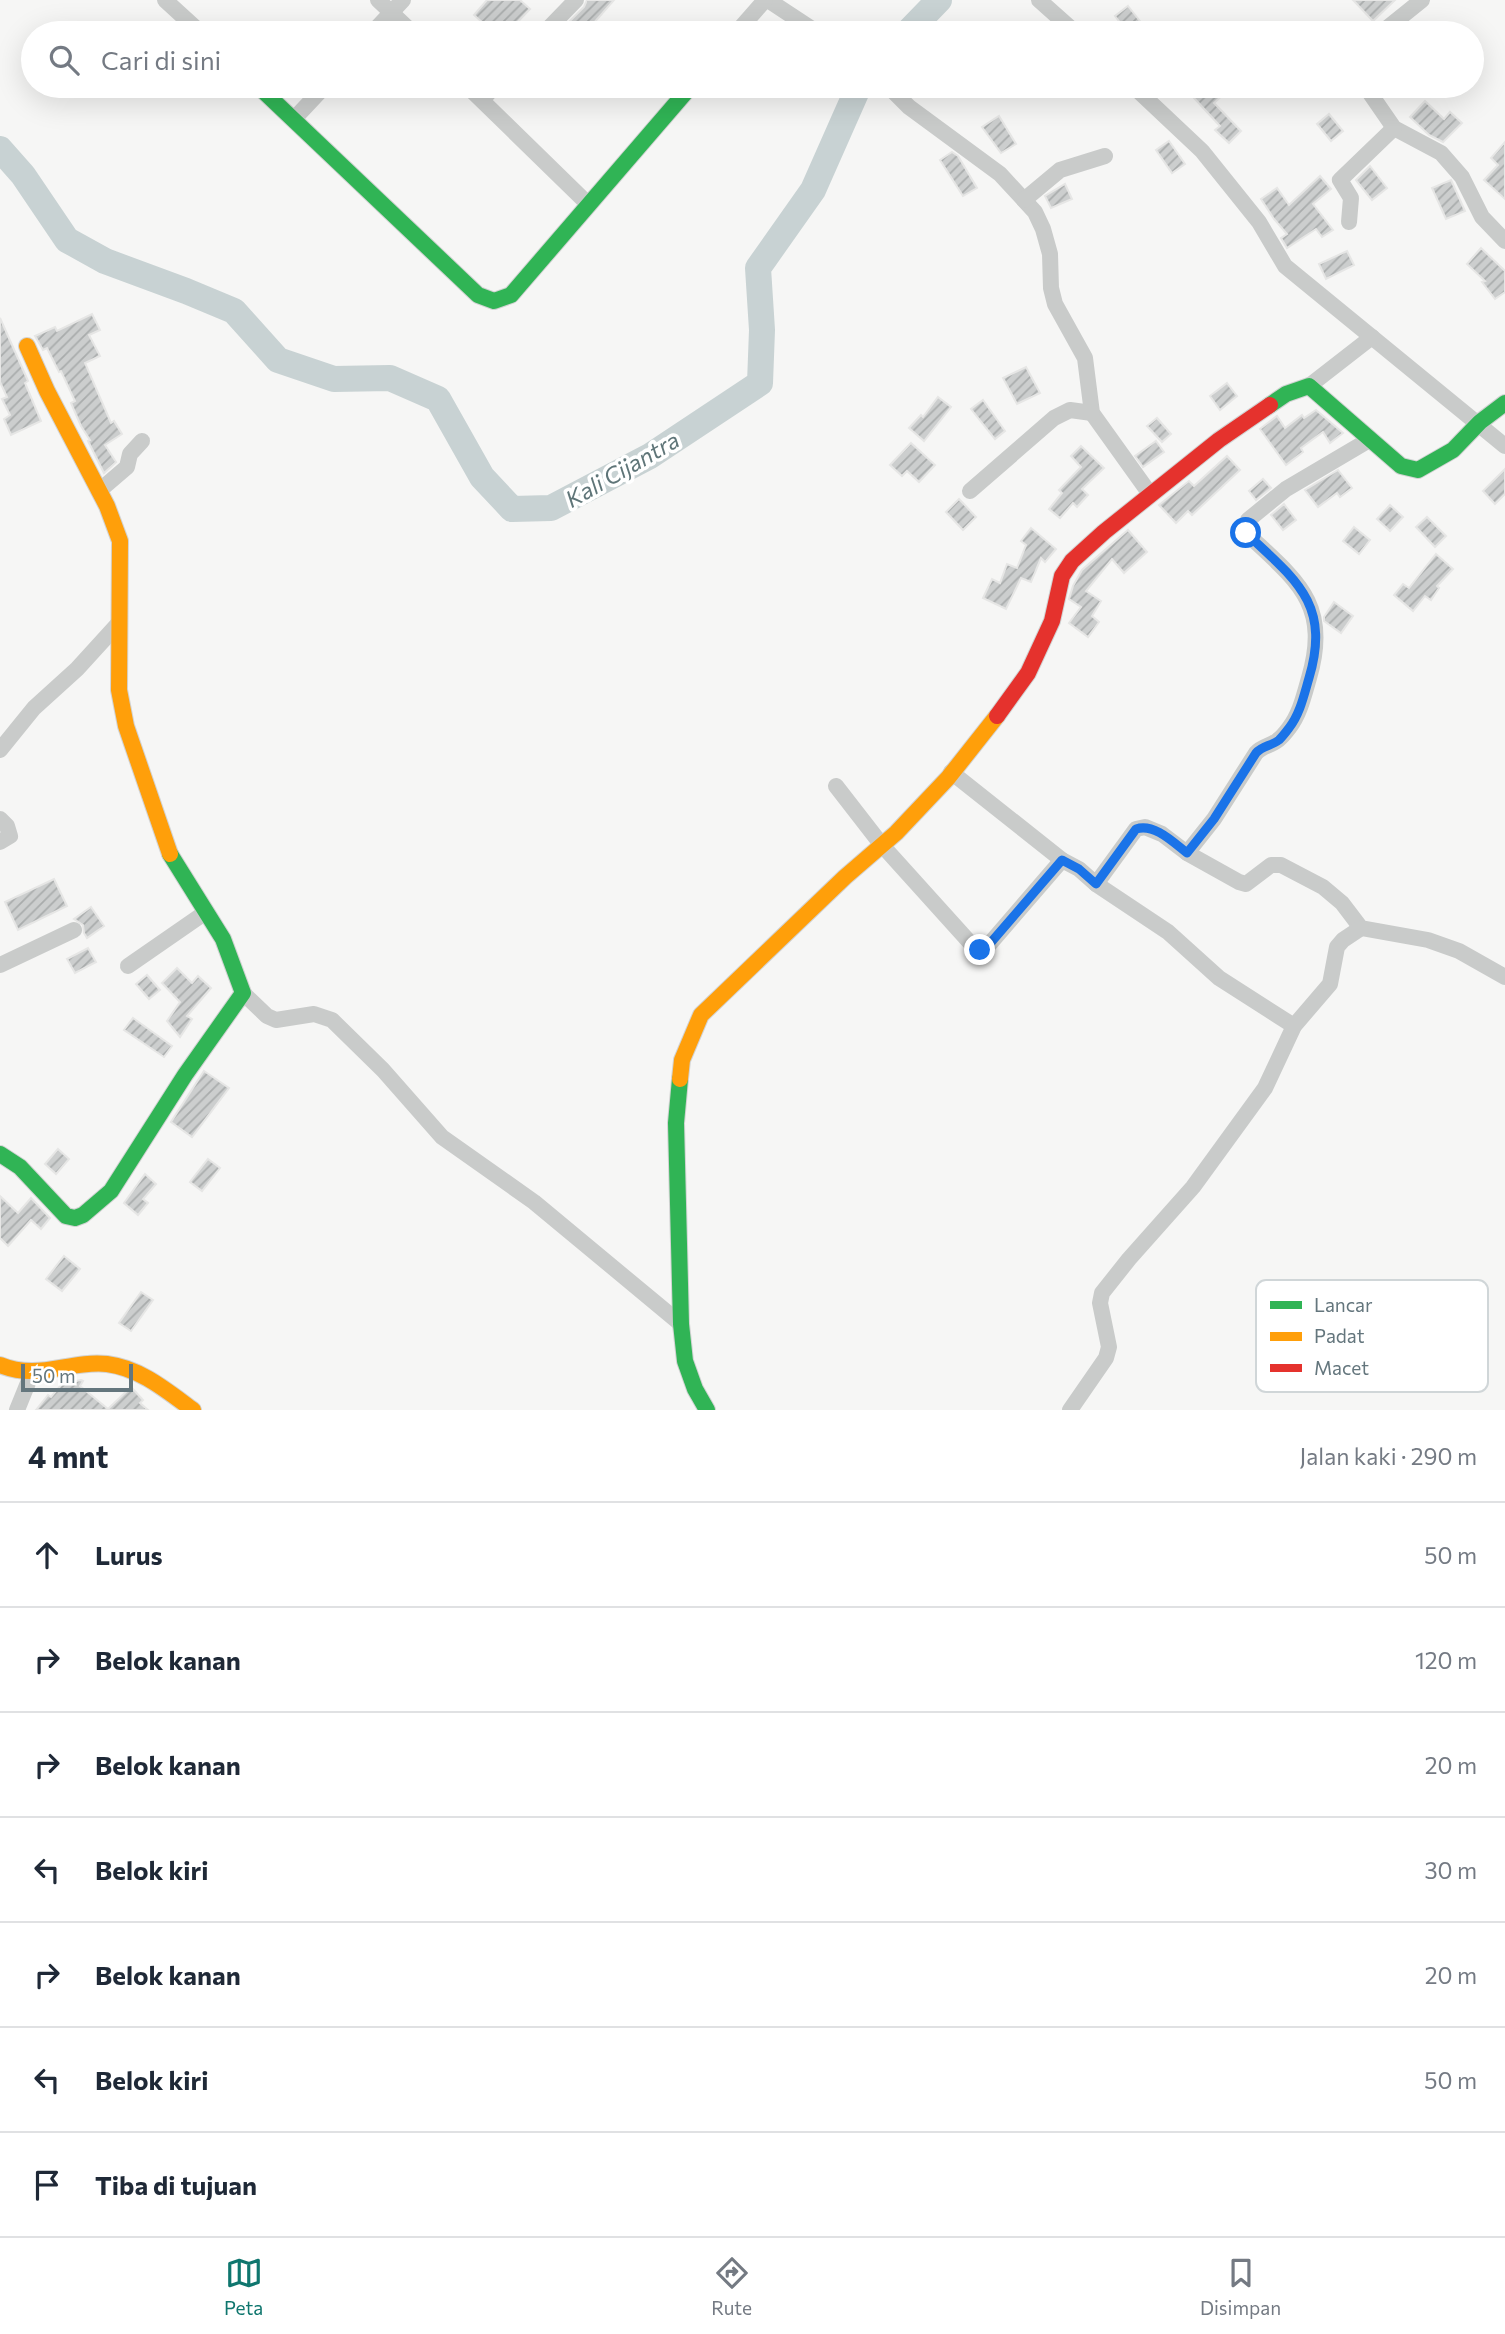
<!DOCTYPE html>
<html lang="id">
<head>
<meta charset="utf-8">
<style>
  :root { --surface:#fff; --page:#f2f2f3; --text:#1f2937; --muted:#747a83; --line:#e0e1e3; --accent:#0f766e }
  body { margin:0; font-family:Commissioner,sans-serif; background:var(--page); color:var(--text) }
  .scale { position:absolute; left:21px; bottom:18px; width:112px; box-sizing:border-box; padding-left:7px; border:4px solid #64767d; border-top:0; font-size:19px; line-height:24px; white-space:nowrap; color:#64767d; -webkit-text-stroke:5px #fff; paint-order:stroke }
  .stop { position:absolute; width:21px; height:21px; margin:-16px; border:5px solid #1a73e8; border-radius:50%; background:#fff }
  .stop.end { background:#1a73e8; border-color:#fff; box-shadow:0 2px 7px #0008 }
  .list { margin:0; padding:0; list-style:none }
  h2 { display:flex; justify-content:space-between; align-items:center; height:91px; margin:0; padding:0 28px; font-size:30px }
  h2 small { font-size:23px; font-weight:400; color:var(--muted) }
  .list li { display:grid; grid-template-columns:46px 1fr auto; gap:21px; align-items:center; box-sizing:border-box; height:105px; padding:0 28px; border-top:2px solid var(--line) }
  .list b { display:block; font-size:26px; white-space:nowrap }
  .list em { font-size:23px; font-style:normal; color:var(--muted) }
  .icon { flex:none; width:38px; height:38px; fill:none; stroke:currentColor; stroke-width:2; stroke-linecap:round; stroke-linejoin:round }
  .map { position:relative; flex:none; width:1505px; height:1410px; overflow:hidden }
  .search { position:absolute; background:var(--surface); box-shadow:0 7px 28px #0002; left:21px; right:21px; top:21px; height:77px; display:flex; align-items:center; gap:18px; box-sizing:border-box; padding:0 24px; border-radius:38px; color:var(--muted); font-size:26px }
  .sheet { height:826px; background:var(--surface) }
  nav { display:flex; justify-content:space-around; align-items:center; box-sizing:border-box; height:98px; border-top:2px solid var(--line); background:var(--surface); font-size:19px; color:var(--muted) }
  nav a { display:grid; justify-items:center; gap:4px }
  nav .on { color:var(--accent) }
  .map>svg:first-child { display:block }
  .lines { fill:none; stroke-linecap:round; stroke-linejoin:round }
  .river { stroke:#c8d2d3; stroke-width:26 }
  .building { fill:url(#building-hatch); stroke:#e6e6e5; stroke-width:2 }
  .fast-casing { stroke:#d2d3d3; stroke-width:18 }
  .slow-casing { stroke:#d2d3d3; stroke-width:18 }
  .jam-casing { stroke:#d2d3d3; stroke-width:18 }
  .street { stroke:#c9cbca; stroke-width:16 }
  .fast { stroke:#30b455; stroke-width:16 }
  .slow { stroke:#ff9f0a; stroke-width:16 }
  .jam { stroke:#e5322d; stroke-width:16 }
  .route { stroke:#1a73e8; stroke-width:9 }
  .labels { text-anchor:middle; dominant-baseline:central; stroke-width:7; stroke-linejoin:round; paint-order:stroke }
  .water-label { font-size:23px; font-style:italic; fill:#5f7578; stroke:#fff }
  .key { fill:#fff; stroke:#d0d6d8; stroke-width:2 }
  .key-label { font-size:19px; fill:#64767d }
</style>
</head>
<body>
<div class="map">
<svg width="1505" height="1410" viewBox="0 0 1505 1410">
  <defs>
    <pattern id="building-hatch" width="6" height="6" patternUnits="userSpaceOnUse" patternTransform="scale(1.75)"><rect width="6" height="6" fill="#cccece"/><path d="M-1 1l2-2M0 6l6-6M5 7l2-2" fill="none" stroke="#a9acac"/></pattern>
  </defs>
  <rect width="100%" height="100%" fill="#f6f6f5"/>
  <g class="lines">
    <g class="river">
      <polyline points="907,33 939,0"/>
      <polyline points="0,149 23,175 67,240 105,261 186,291 234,311 278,360 334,379 390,378 438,399 482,477 512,509 551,508 650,456 760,383 762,330 758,268 813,190 859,86"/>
    </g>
  </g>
  <g class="building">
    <polygon points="487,0 520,0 530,9 507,33 494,33 474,15"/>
    <polygon points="587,0 614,0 585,33 558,33 584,7"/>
    <polygon points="1353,0 1395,0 1373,21"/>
    <polygon points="1128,6 1143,25 1132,33 1128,33 1115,16"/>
    <polygon points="1208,86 1218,86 1225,93 1214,103 1241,131 1229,143 1215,130 1220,126 1194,98"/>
    <polygon points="1425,101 1444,119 1450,112 1462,123 1443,142 1429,135 1410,117"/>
    <polygon points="1329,114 1343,131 1331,141 1317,124"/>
    <polygon points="999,116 1016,144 1001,153 982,127"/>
    <polygon points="1169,141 1185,164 1172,173 1156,150"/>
    <polygon points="1505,142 1505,199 1484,180 1498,165 1491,158"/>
    <polygon points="952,152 958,156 977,188 963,196 940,160"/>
    <polygon points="1370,166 1387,188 1372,200 1356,180"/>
    <polygon points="1320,176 1331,189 1313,204 1333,230 1322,237 1316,229 1287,248 1281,238 1287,234 1274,219 1261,199 1277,188 1289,205"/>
    <polygon points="1451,180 1465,211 1446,219 1432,188"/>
    <polygon points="1065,184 1072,199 1051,208 1045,196"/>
    <polygon points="1481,248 1505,271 1505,292 1495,299 1482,282 1485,281 1467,264"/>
    <polygon points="1347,251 1354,265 1326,279 1319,264"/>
    <polygon points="92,314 100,330 89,335 100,356 85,363 111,423 114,421 122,434 105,445 116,462 104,473 88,441 90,440 81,426 71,403 75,401 61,371 59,372 47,348 43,350 35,336 55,327 57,331"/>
    <polygon points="0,318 28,381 25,383 41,421 11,435 4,419 10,415 2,399 7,397 0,382"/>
    <polygon points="1026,367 1040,393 1017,404 1003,378"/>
    <polygon points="1227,383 1237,396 1220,410 1210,396"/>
    <polygon points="938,397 951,407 924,441 909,428 921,415 923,417"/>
    <polygon points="983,400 1005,431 995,439 971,409"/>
    <polygon points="1316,410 1343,433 1330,443 1323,432 1301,448 1303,452 1286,465 1260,429 1277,416 1285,428 1302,415 1304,418"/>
    <polygon points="1157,418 1171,434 1162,442 1147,426"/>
    <polygon points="1156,441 1164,452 1143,467 1135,456"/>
    <polygon points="911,443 935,465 919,482 907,471 902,476 890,465"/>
    <polygon points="1081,446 1104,468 1082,489 1088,495 1077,507 1073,503 1060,518 1049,509 1062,493 1059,490 1081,467 1071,456"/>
    <polygon points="1227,456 1240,470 1192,515 1188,511 1176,523 1159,505 1189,481 1194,486"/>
    <polygon points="1505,469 1505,494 1495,504 1483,491"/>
    <polygon points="1338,470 1352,488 1340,497 1337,493 1318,507 1305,490"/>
    <polygon points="1263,479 1271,488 1256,500 1249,491"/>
    <polygon points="959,499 976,517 963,530 946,512"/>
    <polygon points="1284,504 1296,520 1283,530 1271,515"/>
    <polygon points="1390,505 1403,517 1390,531 1377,519"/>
    <polygon points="1427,517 1446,536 1435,547 1416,527"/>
    <polygon points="1354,527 1370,540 1359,554 1343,541"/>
    <polygon points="1031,528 1056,549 1045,562 1041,558 1031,582 1021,578 1006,609 983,598 992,579 1000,583 1007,564 1017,568 1026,545 1021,541"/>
    <polygon points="1128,530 1147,552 1124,573 1112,559 1086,591 1101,601 1092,616 1099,622 1088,637 1069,623 1081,607 1069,599 1073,586 1082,570"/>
    <polygon points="1436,554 1453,569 1437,586 1439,588 1431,600 1425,596 1413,611 1394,595 1403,584 1409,588"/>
    <polygon points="1334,602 1353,616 1341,633 1324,621 1324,617"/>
    <polygon points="54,879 67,906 18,930 5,902"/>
    <polygon points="91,907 104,926 87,938 84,933 83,925 74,919"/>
    <polygon points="88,948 96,962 75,973 67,959"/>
    <polygon points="177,968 192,983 198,976 211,988 187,1016 192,1019 180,1037 167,1021 180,1002 162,983"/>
    <polygon points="147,975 160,990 149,999 136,984"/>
    <polygon points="133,1018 172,1046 164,1057 124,1030"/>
    <polygon points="204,1071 229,1088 192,1137 171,1122"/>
    <polygon points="58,1149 69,1159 56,1174 45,1164"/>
    <polygon points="208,1159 220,1168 202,1191 190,1182"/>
    <polygon points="145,1174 156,1184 143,1199 148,1203 138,1215 124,1203"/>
    <polygon points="0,1196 18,1213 31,1198 50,1218 41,1229 31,1220 8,1246 0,1238"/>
    <polygon points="64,1256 80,1269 62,1291 46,1279"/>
    <polygon points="141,1292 153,1300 131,1331 119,1323"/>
    <polygon points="81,1380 83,1381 80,1386 108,1409 131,1387 143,1400 140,1403 148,1410 36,1410 48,1395 51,1397 62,1384"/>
  </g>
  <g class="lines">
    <defs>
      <g id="fast">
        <polyline points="258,86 478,295 494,301 511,295 691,86"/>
        <polyline points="1270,405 1286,394 1309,386 1401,466 1418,470 1453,450 1480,422 1505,403"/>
        <polyline points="680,1079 676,1123 681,1324 685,1361 695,1389 707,1410"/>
        <polyline points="0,1154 20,1167 66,1216 75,1218 83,1215 111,1191 185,1075 243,993 223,939 170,854"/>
      </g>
      <g id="slow">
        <polyline points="27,346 47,391 107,506 120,541 119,690 126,726 170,854"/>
        <polyline points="680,1079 682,1060 701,1015 845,877 896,833 948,778 997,716"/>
        <path d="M0 1365C39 1381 69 1360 107 1364 140 1368 167 1391 193 1410"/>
      </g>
      <polyline id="jam" points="997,716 1028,673 1052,621 1062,576 1072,561 1104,532 1219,440 1270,405"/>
    </defs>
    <use href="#fast" class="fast-casing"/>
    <use href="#slow" class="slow-casing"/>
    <use href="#jam" class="jam-casing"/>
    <g class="street">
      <polyline points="165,0 201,33"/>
      <polyline points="378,0 413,33"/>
      <polyline points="768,0 818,33"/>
      <polyline points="1039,0 1076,33"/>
      <polyline points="372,33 403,0"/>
      <polyline points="544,33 576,0"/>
      <polyline points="736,33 765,0"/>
      <polyline points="1381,33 1422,0"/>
      <polyline points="467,86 589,205"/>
      <polyline points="888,86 909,107 1000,174 1035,212 1043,229 1050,254 1051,288 1055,304 1085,358 1092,413 1150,494"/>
      <polyline points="1133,86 1202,151 1259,222 1285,266 1505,446"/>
      <polyline points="1365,86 1394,128 1441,153 1462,177 1482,217 1505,241"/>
      <polyline points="482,100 495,86"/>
      <polyline points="294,119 325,86"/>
      <polyline points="1024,200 1060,170 1105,156"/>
      <polyline points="1349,222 1351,198 1340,180 1394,128"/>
      <polyline points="1309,386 1372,337"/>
      <polyline points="99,491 127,467 130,454 142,441"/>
      <polyline points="970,491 1054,418 1070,410 1092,413"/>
      <polyline points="0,750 34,708 77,669 118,624"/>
      <polyline points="951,772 1062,860"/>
      <polyline points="836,786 881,844 973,946 980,950 987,947 1062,860 1079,869 1096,884 1168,932 1219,978 1294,1026"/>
      <polyline points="0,819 7,826 10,836 0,842"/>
      <path d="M1187 853 1214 819 1256 753C1262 746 1271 746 1278 740 1282 737 1286 732 1289 728 1300 714 1304 695 1309 678 1331 603 1296 580 1246 533L1248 520 1286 489 1369 440"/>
      <polyline points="1096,884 1136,829 1145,827 1162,834 1187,853 1239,882 1246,884 1271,865 1281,865 1323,887 1342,903 1361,928 1428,940 1459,951 1505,977"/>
      <polyline points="0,965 74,930"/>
      <polyline points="128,966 206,912"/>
      <polyline points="243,993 267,1016 276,1020 314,1014 332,1020 383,1070 442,1137 534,1202 681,1324"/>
      <polyline points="17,1410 32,1373"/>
      <polyline points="1070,1410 1106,1358 1109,1347 1100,1303 1102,1293 1129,1259 1193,1187 1265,1088 1294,1026 1330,984 1337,947 1343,940 1361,928"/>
    </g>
    <use href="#fast" class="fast"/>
    <use href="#slow" class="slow"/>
    <use href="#jam" class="jam"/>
  </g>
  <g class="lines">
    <path class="route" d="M980 950 987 947 1062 860 1079 869 1096 884 1136 829C1154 823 1173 842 1187 853L1214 819 1256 753C1262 746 1271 746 1279 740 1282 737 1286 732 1289 728 1300 714 1304 695 1309 678 1331 604 1296 580 1246 533"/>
  </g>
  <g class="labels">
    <g class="water-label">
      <text transform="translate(622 469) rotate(-30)">Kali Cijantra</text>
    </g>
  </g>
  <rect x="1256" y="1280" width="232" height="112" rx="10" class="key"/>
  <rect x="1270" y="1301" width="32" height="8" fill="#30b455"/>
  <rect x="1270" y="1332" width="32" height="9" fill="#ff9f0a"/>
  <rect x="1270" y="1364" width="32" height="8" fill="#e5322d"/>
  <g class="key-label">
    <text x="1314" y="1312">Lancar</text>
    <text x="1314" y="1343">Padat</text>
    <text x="1314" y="1375">Macet</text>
  </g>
</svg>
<div class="scale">50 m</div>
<div class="stop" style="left:1246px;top:533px"></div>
<div class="stop end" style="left:980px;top:950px"></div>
<div class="search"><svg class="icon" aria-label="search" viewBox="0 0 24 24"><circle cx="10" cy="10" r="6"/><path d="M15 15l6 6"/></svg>Cari di sini</div>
</div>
<section class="sheet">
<h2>4 mnt<small>Jalan kaki · 290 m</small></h2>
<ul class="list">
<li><svg class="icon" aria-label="ahead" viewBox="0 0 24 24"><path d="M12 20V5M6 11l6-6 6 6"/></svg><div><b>Lurus</b></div><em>50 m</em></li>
<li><svg class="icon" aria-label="right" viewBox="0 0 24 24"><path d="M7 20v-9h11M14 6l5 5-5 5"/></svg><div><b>Belok kanan</b></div><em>120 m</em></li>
<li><svg class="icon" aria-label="right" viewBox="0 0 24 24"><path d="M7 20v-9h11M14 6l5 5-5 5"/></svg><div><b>Belok kanan</b></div><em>20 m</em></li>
<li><svg class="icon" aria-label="left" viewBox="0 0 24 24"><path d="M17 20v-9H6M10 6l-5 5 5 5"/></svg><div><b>Belok kiri</b></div><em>30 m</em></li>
<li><svg class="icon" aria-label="right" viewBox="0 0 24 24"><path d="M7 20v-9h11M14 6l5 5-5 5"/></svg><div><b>Belok kanan</b></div><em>20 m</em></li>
<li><svg class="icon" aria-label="left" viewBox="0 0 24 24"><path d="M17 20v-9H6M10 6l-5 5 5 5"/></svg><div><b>Belok kiri</b></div><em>50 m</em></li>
<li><svg class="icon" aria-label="arrive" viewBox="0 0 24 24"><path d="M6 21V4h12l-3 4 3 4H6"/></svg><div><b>Tiba di tujuan</b></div></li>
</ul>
</section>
<nav>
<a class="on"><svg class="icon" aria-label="map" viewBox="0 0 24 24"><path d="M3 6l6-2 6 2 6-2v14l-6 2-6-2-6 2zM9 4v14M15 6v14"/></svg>Peta</a>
<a><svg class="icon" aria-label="directions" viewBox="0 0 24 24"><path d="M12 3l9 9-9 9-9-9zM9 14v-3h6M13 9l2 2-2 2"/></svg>Rute</a>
<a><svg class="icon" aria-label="saved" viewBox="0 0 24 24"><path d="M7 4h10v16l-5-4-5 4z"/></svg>Disimpan</a>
</nav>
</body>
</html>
